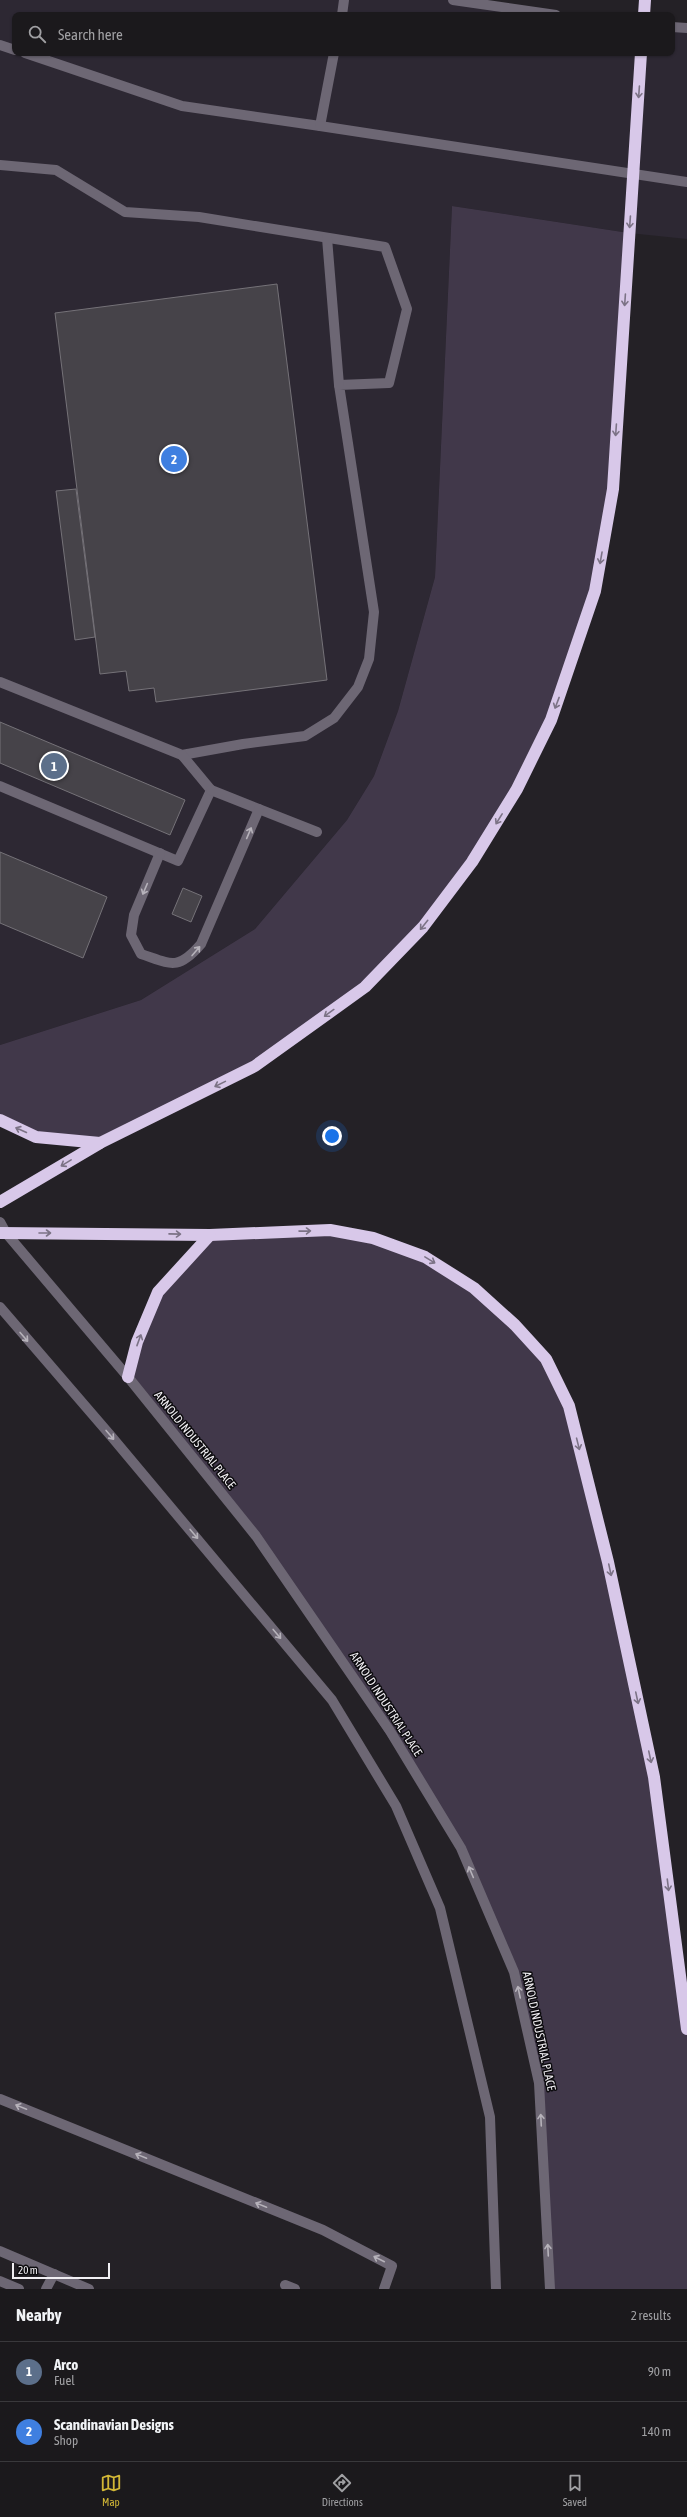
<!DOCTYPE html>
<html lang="en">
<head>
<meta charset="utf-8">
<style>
  :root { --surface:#1b191c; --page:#282629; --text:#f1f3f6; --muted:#a0a0a3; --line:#39383b; --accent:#d2b736 }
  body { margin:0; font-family:"Asap Condensed",sans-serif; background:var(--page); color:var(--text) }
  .scale { position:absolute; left:12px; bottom:10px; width:98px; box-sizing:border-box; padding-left:4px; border:2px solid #f1eff3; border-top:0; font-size:11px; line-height:14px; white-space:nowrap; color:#f1eff3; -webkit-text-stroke:3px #0c0b0e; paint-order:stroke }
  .you { position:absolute; left:332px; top:1136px; width:14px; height:14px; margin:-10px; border:3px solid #fff; border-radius:50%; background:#1a73e8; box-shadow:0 0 0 6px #1a73e833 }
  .badge { display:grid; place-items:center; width:26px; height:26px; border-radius:50%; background:var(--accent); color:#fff; font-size:13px; font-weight:700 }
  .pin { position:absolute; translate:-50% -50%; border:2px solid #fff; box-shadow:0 1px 4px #0006 }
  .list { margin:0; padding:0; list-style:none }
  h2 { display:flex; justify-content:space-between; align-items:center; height:52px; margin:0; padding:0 16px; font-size:17px }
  h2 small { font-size:13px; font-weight:400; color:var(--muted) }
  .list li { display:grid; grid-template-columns:26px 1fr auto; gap:12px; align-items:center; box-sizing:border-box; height:60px; padding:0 16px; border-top:1px solid var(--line) }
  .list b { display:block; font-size:15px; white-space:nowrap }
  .list p { margin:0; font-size:13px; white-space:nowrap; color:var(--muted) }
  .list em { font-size:13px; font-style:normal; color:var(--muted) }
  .icon { flex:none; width:22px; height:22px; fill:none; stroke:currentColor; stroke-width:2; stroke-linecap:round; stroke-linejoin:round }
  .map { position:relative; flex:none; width:687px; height:2289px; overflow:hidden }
  .search { position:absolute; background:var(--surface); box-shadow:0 1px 3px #0004; left:12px; right:12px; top:12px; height:44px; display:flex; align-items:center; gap:10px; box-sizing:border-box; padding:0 14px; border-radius:8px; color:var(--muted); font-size:15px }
  .sheet { height:172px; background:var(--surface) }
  nav { display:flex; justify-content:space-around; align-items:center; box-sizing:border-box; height:56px; border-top:1px solid var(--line); background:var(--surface); font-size:11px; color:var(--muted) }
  nav a { display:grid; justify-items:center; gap:2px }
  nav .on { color:var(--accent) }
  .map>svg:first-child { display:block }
  .built { fill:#2d2833 }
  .green { fill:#41384a }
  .building { fill:#464349; stroke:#757278 }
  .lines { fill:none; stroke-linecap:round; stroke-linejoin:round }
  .service { stroke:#6d6774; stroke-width:10 }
  .minor { stroke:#6d6774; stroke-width:10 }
  .tertiary { stroke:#6d6774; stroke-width:10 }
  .motorway { stroke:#d8c8e9; stroke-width:12 }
  .oneway { stroke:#7c7386 }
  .oneway2 { stroke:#b6b2ba }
  .labels { text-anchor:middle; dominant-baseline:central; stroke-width:3; stroke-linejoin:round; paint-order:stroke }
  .street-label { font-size:12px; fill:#f1eff3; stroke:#0c0b0e }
</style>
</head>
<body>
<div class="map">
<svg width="687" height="2289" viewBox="0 0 687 2289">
  <rect width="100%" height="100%" fill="#242126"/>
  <polygon class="built" points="0,0 453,0 556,15 15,15 15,53 672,53 672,27 687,28 687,239 629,233 452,206 435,577 398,711 374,776 347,820 255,929 141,1000 0,1045"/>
  <g class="green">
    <polygon points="452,206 629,233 613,489 595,591 551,720 472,862 365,987 255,1066 100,1143 36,1137 0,1120 0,1045 141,1000 255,929 347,820 374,776 398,711 435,577"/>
    <polygon points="256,1232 373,1238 474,1288 546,1359 567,1402 654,1777 687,2029 687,2289 550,2289 539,2083 514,1972 461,1848 256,1536 128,1377 158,1292 210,1235"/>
  </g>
  <g class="building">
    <polygon points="277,284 327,680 156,702 154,688 129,691 126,671 100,674 55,313"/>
    <polygon points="76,489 95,637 75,640 56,491"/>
    <polygon points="0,722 185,800 170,835 0,763"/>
    <polygon points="0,852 107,897 83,958 0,923"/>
    <polygon points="183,888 202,896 191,922 172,914"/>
  </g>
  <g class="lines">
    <g class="service">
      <polyline points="342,15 344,0"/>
      <polyline points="0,45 15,50"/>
      <polyline points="25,53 182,106 320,126 334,53"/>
      <polyline points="320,126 687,182"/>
      <polyline points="0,165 56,170 125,212 199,217 385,247 407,309 389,383 339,385 374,612 369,659 358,687 334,718 305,736 243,744 182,755 0,682"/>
      <polyline points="327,238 339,385"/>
      <polyline points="0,786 178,861 211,790 182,755"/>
      <polyline points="211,790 317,832"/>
      <path d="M160 853 134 915 131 935 141 954C171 964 178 971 201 944L259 809"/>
      <polyline points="0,2099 323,2230 392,2266 384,2289"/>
      <polyline points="285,2285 295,2289"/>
    </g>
    <polyline class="minor" points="46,2289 54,2274"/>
    <g class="tertiary">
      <polyline points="453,0 556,15"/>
      <polyline points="672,27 687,28"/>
      <polyline points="0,1222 6,1233 128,1377 256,1536 390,1731 461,1848 514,1972 539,2083 550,2289"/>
      <polyline points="0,1307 111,1436 332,1700 396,1806 440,1908 490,2117 496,2289"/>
      <polyline points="0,2251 89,2289"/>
      <polyline points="0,2281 19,2289"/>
    </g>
    <g class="motorway">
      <polyline points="644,15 645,0"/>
      <polyline points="0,1120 36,1137 100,1143"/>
      <polyline points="0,1202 100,1143 255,1066 365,987 423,927 472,862 517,789 551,720 595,591 613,489 641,53"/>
      <polyline points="0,1233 210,1235 330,1230 373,1238 425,1257 474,1288 515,1325 546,1359 569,1406 608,1562 654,1777 687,2029"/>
      <polyline points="128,1377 137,1342 158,1292 210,1235"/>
    </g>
  </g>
  <defs><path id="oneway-shaft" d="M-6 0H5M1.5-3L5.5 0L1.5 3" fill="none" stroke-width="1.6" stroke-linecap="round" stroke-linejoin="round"/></defs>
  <g class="oneway">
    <use href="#oneway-shaft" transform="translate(639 92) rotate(94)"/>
    <use href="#oneway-shaft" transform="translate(630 222) rotate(94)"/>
    <use href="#oneway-shaft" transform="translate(625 300) rotate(94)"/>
    <use href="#oneway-shaft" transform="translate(616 430) rotate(94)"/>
    <use href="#oneway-shaft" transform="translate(601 558) rotate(100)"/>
    <use href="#oneway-shaft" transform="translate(557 703) rotate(111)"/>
    <use href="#oneway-shaft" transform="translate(499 819) rotate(122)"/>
    <use href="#oneway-shaft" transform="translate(424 925) rotate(129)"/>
    <use href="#oneway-shaft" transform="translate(329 1013) rotate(144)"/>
    <use href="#oneway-shaft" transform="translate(220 1084) rotate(154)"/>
    <use href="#oneway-shaft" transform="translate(21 1130) rotate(-156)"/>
    <use href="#oneway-shaft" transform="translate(66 1163) rotate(149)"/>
    <use href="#oneway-shaft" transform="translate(305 1231) rotate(-1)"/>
    <use href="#oneway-shaft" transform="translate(45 1233)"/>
    <use href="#oneway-shaft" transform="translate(175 1234) rotate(1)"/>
    <use href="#oneway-shaft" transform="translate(430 1260) rotate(31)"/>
    <use href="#oneway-shaft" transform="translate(139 1340) rotate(-70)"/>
    <use href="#oneway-shaft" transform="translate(578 1444) rotate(76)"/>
    <use href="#oneway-shaft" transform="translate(610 1570) rotate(78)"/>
    <use href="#oneway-shaft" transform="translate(637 1698) rotate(78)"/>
    <use href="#oneway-shaft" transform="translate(650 1757) rotate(78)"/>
    <use href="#oneway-shaft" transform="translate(668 1885) rotate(83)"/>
  </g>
  <g class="oneway2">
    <use href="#oneway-shaft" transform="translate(249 833) rotate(-67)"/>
    <use href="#oneway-shaft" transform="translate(145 889) rotate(113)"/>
    <use href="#oneway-shaft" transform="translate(196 951) rotate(-49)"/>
    <use href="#oneway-shaft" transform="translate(24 1337) rotate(49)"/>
    <use href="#oneway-shaft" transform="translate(110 1435) rotate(49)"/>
    <use href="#oneway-shaft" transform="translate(194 1534) rotate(50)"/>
    <use href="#oneway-shaft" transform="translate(277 1634) rotate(50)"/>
    <use href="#oneway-shaft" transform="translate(471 1872) rotate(-113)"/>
    <use href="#oneway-shaft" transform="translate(519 1992) rotate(-102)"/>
    <use href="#oneway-shaft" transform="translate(21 2107) rotate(-158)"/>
    <use href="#oneway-shaft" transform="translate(541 2120) rotate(-93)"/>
    <use href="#oneway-shaft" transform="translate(141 2156) rotate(-158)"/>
    <use href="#oneway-shaft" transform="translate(261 2205) rotate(-158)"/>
    <use href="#oneway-shaft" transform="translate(548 2250) rotate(-93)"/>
    <use href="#oneway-shaft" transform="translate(379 2259) rotate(-153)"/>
  </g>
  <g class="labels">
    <g class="street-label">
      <text transform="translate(195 1440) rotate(51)">ARNOLD INDUSTRIAL PLACE</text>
      <text transform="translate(386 1704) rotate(57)">ARNOLD INDUSTRIAL PLACE</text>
      <text transform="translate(539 2031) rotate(78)">ARNOLD INDUSTRIAL PLACE</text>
    </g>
  </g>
</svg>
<div class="scale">20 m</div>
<div class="you"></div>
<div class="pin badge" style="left:54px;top:766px;background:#5c6f8a">1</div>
<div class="pin badge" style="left:174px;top:459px;background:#3f7fe0">2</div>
<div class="search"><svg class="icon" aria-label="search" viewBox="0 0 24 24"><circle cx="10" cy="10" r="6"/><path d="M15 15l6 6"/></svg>Search here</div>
</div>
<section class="sheet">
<h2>Nearby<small>2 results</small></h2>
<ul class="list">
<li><span class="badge" style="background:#5c6f8a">1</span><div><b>Arco</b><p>Fuel</p></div><em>90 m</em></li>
<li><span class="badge" style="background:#3f7fe0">2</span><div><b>Scandinavian Designs</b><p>Shop</p></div><em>140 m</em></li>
</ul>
</section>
<nav>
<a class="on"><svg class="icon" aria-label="map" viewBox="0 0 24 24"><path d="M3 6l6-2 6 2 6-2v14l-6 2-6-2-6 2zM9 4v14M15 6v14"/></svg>Map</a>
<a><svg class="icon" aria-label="directions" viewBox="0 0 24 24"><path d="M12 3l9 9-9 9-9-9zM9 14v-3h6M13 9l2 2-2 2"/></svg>Directions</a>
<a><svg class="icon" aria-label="saved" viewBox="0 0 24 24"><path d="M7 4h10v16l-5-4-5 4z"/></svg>Saved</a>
</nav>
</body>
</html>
